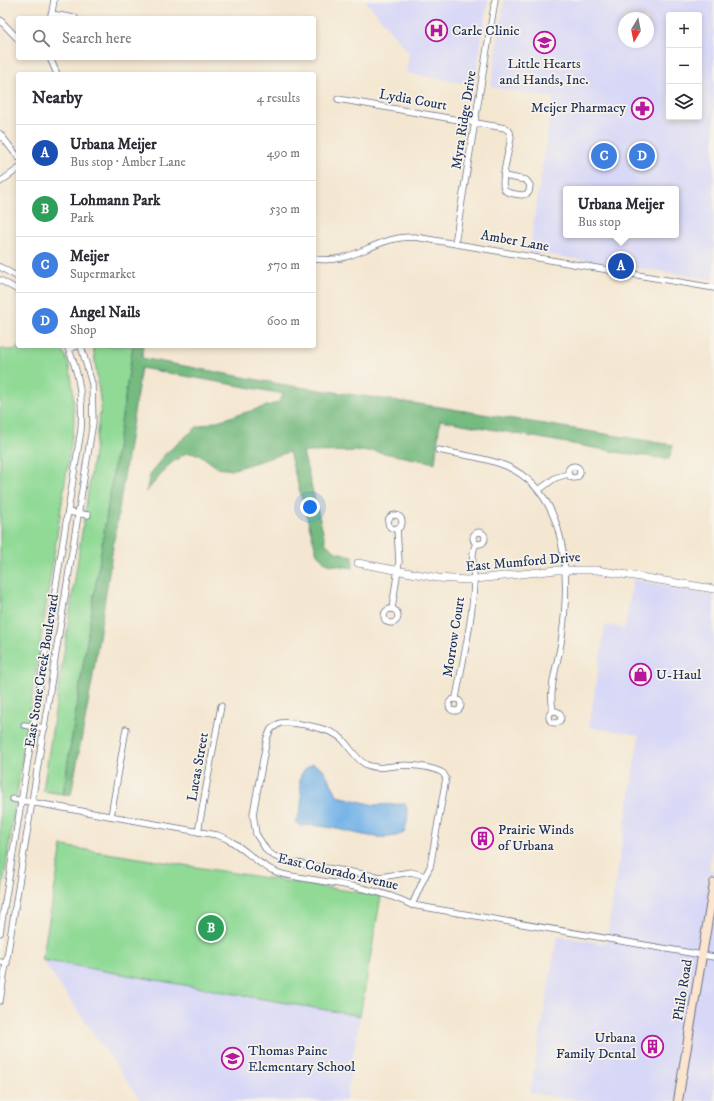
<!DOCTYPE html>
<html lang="en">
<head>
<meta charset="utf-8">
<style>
  :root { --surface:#fff; --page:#f2f2f3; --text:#2b2b33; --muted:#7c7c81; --line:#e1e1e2; --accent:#0f766e }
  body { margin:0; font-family:"IM FELL DW Pica",serif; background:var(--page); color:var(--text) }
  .controls { position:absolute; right:12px; top:12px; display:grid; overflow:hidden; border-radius:4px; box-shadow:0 2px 6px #0003 }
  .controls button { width:36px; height:36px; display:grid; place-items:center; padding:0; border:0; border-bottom:1px solid var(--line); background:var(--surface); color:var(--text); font:20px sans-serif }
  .compass { position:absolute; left:618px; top:12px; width:36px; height:36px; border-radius:50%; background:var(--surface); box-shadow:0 2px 6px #0003; rotate:190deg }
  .you { position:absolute; left:310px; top:507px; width:14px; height:14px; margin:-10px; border:3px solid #fff; border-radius:50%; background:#1a73e8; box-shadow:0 0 0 6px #1a73e833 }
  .badge { display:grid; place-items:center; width:26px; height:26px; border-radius:50%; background:var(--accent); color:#fff; font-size:13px; font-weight:700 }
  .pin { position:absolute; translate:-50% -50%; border:2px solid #fff; box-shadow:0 1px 4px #0006 }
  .popup { position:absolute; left:563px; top:186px; width:116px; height:52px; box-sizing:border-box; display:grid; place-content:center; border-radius:4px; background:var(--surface); filter:drop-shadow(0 1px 3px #0005); font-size:13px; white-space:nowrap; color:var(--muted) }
  .popup b { font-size:15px; color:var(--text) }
  .popup::after { content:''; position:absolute; left:50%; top:100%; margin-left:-8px; border:8px solid transparent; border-top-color:var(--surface) }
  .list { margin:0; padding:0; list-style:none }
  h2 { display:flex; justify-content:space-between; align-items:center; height:52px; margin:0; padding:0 16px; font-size:17px }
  h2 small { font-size:13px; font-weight:400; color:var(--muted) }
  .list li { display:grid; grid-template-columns:26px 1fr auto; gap:12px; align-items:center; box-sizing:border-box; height:56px; padding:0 16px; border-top:1px solid var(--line) }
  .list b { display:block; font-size:15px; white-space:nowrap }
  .list p { margin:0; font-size:13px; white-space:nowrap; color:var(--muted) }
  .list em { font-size:13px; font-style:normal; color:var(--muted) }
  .icon { flex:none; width:22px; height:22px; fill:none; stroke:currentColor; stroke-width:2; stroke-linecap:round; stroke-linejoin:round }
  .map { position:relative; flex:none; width:714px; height:1101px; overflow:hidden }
  .search { position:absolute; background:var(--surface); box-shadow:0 2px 6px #0003; left:16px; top:16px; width:300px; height:44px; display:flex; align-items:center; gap:10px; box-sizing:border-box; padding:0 14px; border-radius:4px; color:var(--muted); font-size:15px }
  .panel { position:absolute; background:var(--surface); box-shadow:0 2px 6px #0003; left:16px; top:72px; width:300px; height:276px; border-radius:4px }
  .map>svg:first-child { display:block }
  .built { fill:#d7d7f8; fill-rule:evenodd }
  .green { fill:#90da96; stroke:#56847a }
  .forest { fill:#74ba7f; stroke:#48746e }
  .water { fill:#75b3e8; stroke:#4871a3 }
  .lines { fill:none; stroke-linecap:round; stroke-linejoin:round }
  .minor-casing { stroke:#676f86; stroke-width:7 }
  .tertiary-casing { stroke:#676f86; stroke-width:8 }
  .secondary-casing { stroke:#676f86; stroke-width:10 }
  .minor { stroke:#fff; stroke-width:5.5 }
  .tertiary { stroke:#fff; stroke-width:7 }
  .secondary { stroke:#fce5cf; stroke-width:8 }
  .labels { text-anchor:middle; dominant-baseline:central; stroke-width:3.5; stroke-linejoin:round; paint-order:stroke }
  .poi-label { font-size:14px; fill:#1b2f5e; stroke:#f7f3e8; text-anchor:start }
  .street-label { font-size:14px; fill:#1b2f5e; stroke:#f7f3e8 }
</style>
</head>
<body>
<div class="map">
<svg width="714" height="1101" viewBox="0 0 714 1101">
  <rect width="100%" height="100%" fill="#f7f3e8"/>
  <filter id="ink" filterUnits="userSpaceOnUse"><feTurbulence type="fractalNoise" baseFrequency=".025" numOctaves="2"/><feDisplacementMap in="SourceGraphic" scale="8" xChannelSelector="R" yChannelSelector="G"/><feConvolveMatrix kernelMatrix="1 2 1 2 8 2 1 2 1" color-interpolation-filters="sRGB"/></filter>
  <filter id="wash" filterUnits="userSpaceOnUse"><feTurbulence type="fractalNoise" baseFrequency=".012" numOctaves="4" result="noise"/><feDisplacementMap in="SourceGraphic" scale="16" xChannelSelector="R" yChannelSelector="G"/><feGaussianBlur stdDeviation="0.9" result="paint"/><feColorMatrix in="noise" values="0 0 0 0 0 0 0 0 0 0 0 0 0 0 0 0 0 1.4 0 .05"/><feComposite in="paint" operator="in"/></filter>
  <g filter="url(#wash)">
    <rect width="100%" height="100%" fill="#f4e7d1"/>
    <g class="built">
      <polygon points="365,0 488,0 474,85 406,73 409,53"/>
      <path d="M504 0H714V279L529 252 553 98 491 87ZM669 15H699V117H669ZM624 18H648V42H624ZM566 189H676V235H566Z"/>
      <polygon points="633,579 714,596 714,832 709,869 714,871 714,1101 587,1101 530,1093 557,936 606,944 639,735 589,727 605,625 625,628"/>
      <polygon points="42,960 360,1016 346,1101 141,1101"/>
    </g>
    <g class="green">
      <path d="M20 346H60C75 370 73 398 74 424L0 904V348C6 351 15 351 20 346Z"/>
      <polygon points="93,346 133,346 63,794 43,791 101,406"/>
      <polygon points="62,846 381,896 360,1016 42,960"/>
    </g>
    <polygon class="forest" points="133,346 143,346 142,358 285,385 440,407 673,445 669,459 622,453 440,420 435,463 373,451 303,452 326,544 336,552 353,556 353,568 327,564 317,554 289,452 231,470 218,468 199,454 186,453 170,464 146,492 150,475 164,455 197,427 277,403 284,394 141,368 92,682 71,795 63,794"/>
    <path class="water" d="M313 764 323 769 338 796 374 805 405 804C410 814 407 822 404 833 375 847 334 821 300 826L296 821C298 817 301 811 301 806 304 786 291 776 313 764Z"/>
  </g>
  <g filter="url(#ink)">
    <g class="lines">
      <defs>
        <g id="minor">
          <polyline points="51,14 75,18"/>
          <polyline points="51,18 54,0"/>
          <polyline points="0,20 18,39"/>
          <polyline points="50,58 57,74"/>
          <path d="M338 99 505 128 510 132 511 137C510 147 500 181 504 189 506 193 511 193 515 194 521 195 525 196 529 192L530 185 526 180 504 176"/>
          <polyline points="0,134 18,157"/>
          <polyline points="0,182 18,169"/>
          <polyline points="455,243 495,0"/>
          <path d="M314 259C344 263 358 251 384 242 394 238 404 237 415 237L714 288"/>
          <polyline points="0,267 18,277"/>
          <polyline points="0,280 18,290"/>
          <polyline points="69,349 77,346"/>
          <path d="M438 450C460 455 485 457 506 466 569 493 570 578 562 636 559 662 548 685 553 711"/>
          <circle cx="574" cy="472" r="6"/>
          <polyline points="539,490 555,478 568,474"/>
          <polyline points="68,512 88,515"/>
          <circle cx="395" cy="522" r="7"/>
          <circle cx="479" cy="538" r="6"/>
          <polyline points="392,609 399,562 397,528"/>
          <circle cx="391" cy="616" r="7"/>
          <path d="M456 698C463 659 473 619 474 580 474 568 470 554 476 544"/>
          <circle cx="455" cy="705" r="6"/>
          <circle cx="555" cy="717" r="6"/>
          <path d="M280 723C295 722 331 728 342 739 350 747 356 760 367 765 377 769 385 767 394 766 409 764 430 766 443 773L446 778 430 867 425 876 411 872 381 877 290 862 274 856 267 851 256 834 253 814 267 738 271 729Z"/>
          <polyline points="24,725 45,728"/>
          <path d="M13 799 217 835C241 842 255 865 279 873 288 876 299 877 309 879 344 885 380 889 412 905L714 957"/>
          <polyline points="111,816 126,729"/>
          <polyline points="198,832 221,706"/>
          <polyline points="412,905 425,876"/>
          <path d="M0 933 81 430C83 401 80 373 67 346"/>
          <polyline points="0,962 7,963"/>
          <polyline points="0,1001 93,422 92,384 81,346"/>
        </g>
        <polyline id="tertiary" points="358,563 438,578 467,580 557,570 597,570 714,589"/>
        <polyline id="secondary" points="678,1101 714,883"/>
      </defs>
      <use href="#minor" class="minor-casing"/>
      <use href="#tertiary" class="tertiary-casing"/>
      <use href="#secondary" class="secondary-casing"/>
      <use href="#minor" class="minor"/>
      <use href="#tertiary" class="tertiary"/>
      <use href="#secondary" class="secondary"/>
    </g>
  </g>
  <defs>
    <symbol id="hospital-ring" viewBox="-11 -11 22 22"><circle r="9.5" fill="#f7f3e8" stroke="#b5179e" stroke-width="1.5"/><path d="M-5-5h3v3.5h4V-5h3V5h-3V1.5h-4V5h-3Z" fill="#b5179e"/></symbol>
    <symbol id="school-ring" viewBox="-11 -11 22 22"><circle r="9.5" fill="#f7f3e8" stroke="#b5179e" stroke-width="1.5"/><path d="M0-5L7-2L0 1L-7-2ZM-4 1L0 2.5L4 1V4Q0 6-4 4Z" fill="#b5179e"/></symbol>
    <symbol id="pharmacy-ring" viewBox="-11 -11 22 22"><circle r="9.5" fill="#f7f3e8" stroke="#b5179e" stroke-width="1.5"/><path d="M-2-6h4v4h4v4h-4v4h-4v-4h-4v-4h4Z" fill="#b5179e"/></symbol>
    <symbol id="shop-ring" viewBox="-11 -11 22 22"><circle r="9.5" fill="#f7f3e8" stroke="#b5179e" stroke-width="1.5"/><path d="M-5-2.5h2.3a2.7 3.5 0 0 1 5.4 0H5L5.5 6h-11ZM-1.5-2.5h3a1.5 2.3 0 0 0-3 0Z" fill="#b5179e"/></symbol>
    <symbol id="building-ring" viewBox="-11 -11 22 22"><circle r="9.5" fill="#f7f3e8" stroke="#b5179e" stroke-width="1.5"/><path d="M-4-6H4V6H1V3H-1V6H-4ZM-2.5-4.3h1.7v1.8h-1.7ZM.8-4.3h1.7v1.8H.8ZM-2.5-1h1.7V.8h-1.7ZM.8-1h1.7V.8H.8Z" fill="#b5179e"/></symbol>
  </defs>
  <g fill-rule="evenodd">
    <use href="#hospital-ring" x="424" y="18" width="25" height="25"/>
    <use href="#school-ring" x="532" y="30" width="25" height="25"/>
    <use href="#pharmacy-ring" x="630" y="96" width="25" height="25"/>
    <use href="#shop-ring" x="628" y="662" width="25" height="25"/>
    <use href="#building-ring" x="470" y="826" width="25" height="25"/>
    <use href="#building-ring" x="640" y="1034" width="25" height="25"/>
    <use href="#school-ring" x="220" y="1046" width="25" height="25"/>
  </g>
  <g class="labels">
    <g class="poi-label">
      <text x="452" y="31">Carle Clinic</text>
      <text x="544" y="64" text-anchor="middle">Little Hearts<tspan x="544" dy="16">and Hands, Inc.</tspan></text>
      <text x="626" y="108" text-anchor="end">Meijer Pharmacy</text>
      <text x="656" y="675">U-Haul</text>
      <text x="498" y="830">Prairie Winds<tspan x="498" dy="16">of Urbana</tspan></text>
      <text x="636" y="1038" text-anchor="end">Urbana<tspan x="636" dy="16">Family Dental</tspan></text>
      <text x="248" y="1051">Thomas Paine<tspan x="248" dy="16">Elementary School</tspan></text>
    </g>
    <g class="street-label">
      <text transform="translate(413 100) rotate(10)">Lydia Court</text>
      <text transform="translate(464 120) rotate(-81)">Myra Ridge Drive</text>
      <text transform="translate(515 241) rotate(10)">Amber Lane</text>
      <text transform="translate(523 562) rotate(-5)">East Mumford Drive</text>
      <text transform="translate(454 637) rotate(-81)">Morrow Court</text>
      <text transform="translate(42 671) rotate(-81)">East Stone Creek Boulevard</text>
      <text transform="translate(198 767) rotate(-80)">Lucas Street</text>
      <text transform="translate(338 872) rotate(13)">East Colorado Avenue</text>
      <text transform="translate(683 990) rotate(-81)">Philo Road</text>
    </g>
  </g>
</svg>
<div class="controls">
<button>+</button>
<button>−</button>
<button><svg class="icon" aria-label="layers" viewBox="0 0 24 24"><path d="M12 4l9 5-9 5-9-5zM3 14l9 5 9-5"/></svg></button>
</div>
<svg class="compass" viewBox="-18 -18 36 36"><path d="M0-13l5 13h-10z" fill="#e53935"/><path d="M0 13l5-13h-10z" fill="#7c7c81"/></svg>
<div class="you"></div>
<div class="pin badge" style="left:621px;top:266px;background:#1a4fb4">A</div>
<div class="popup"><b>Urbana Meijer</b>Bus stop</div>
<div class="pin badge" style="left:211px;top:928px;background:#2e9e5b">B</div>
<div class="pin badge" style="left:604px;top:156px;background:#3f7fe0">C</div>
<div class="pin badge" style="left:642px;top:156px;background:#3f7fe0">D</div>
<div class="search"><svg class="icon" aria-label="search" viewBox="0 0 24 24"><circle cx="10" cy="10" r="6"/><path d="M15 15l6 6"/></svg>Search here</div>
<section class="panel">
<h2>Nearby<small>4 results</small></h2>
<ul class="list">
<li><span class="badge" style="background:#1a4fb4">A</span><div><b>Urbana Meijer</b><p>Bus stop · Amber Lane</p></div><em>490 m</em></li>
<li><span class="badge" style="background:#2e9e5b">B</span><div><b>Lohmann Park</b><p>Park</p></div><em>530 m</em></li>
<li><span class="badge" style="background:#3f7fe0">C</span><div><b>Meijer</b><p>Supermarket</p></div><em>570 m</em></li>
<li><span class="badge" style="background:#3f7fe0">D</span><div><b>Angel Nails</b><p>Shop</p></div><em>600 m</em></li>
</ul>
</section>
</div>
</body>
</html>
